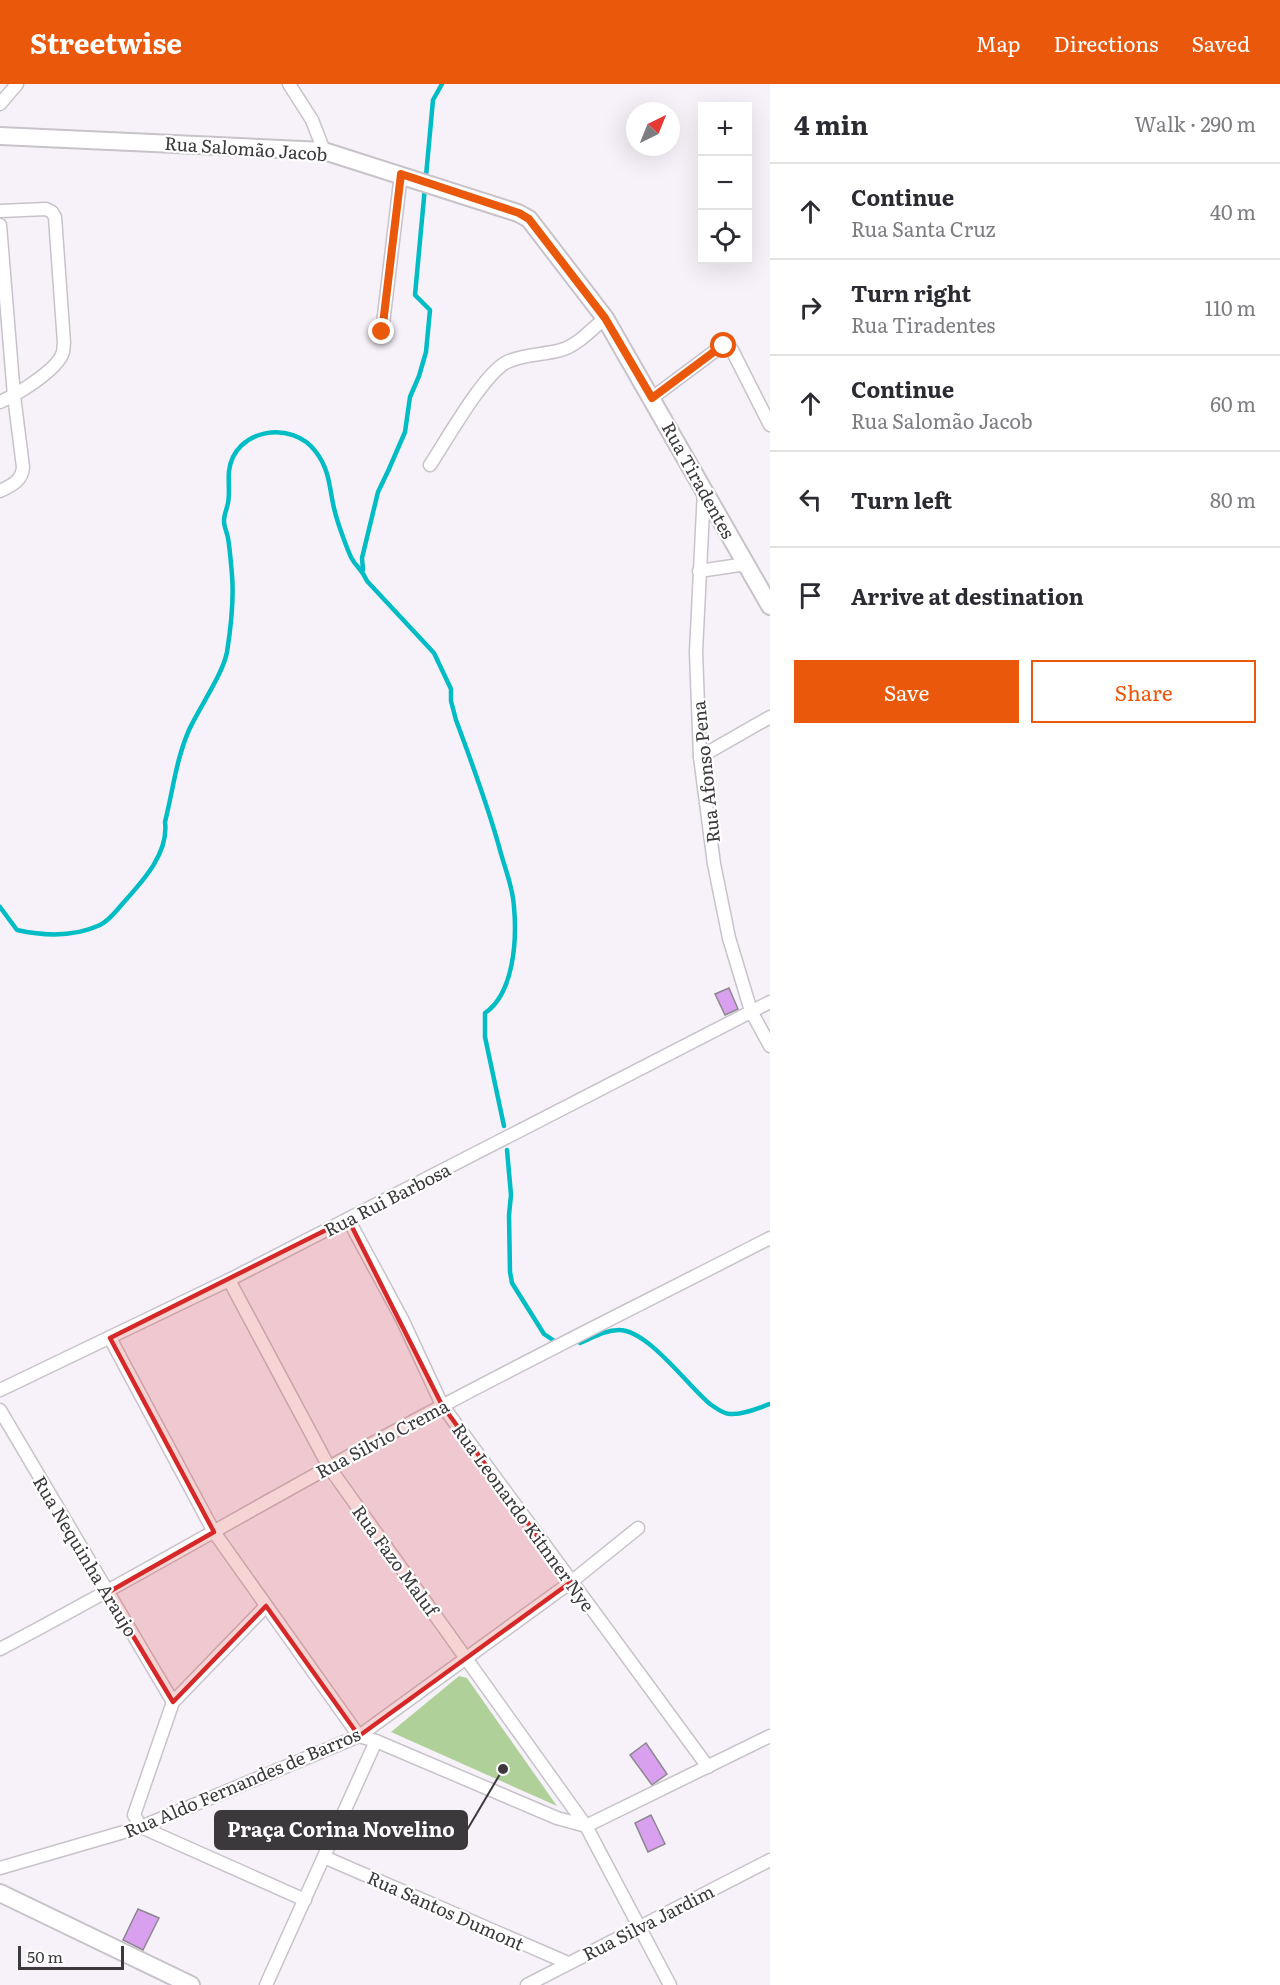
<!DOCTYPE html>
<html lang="en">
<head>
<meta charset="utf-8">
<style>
  :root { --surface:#fff; --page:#f2f2f3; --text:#2b2b33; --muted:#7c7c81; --line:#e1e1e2; --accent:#ea580c }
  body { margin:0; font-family:Literata,serif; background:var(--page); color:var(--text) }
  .controls { position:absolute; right:18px; top:18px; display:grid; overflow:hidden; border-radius:0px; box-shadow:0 6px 24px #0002 }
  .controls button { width:54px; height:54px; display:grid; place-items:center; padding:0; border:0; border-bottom:2px solid var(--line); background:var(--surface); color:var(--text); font:30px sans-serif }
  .compass { position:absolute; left:626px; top:18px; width:54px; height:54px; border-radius:50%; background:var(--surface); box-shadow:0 6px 24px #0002; rotate:43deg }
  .scale { position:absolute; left:18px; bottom:15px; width:106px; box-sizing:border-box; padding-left:6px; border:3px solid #3b393c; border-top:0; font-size:16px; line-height:21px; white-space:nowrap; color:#3b393c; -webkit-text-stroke:4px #fff; paint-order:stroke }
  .stop { position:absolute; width:18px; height:18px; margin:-14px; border:4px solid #ea580c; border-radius:50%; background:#fff }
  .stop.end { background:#ea580c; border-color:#fff; box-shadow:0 2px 6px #0008 }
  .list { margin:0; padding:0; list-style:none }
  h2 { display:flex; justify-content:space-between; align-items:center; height:78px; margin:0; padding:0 24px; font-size:26px }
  h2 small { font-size:20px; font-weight:400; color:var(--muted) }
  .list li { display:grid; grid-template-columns:39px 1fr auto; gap:18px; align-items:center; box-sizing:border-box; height:96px; padding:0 24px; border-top:2px solid var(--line) }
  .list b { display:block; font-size:22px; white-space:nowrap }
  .list p { margin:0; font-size:20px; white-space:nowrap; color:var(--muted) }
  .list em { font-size:20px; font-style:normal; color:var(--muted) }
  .actions { display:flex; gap:12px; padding:18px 24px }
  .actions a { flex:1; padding:14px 0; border:2px solid var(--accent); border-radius:0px; text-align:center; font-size:21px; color:var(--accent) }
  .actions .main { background:var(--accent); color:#fff }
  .icon { flex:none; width:33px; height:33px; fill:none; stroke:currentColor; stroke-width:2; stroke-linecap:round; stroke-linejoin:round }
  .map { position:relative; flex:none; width:770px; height:1901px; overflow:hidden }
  header { display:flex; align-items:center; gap:36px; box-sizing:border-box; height:84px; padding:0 30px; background:var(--accent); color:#fff }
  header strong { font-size:28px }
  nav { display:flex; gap:33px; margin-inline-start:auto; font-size:21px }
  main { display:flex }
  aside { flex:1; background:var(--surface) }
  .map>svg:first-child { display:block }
  .green { fill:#afd098 }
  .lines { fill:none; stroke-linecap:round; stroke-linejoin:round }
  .stream { stroke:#00bcc5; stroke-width:4.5 }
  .building { fill:#d8a0ee; stroke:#8d888f; stroke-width:1.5 }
  .street-casing { stroke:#c8c2ca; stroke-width:15 }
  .secondary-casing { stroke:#c8c2ca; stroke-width:20 }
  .street { stroke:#fff; stroke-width:12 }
  .secondary { stroke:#fff; stroke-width:16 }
  .route { stroke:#ea580c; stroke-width:8 }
  .marked { fill:#d62828; fill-opacity:0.2; stroke:#d62828; stroke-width:4.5; stroke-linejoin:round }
  .labels { text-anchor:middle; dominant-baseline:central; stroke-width:4.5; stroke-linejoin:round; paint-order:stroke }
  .street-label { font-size:18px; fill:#3b393c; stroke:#fff }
  .leader { fill:none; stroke:#3b393c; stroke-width:2 }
  .callout-dot { fill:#3b393c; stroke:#fff; stroke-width:2 }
  .callout { fill:#3b393c; stroke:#3b393c; stroke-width:2 }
  .callout-label { font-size:20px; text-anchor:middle; font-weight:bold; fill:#fff }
</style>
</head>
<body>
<header>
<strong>Streetwise</strong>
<nav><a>Map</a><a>Directions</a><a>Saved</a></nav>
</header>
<main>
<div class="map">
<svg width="770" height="1901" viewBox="0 0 770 1901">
  <rect width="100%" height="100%" fill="#f7f2fa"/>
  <polygon class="green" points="459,1592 467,1594 557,1722 391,1648"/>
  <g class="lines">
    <g class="stream">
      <polyline points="363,486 362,474 378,408 389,385 405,348 410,313 419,292 426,268 430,226 415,211 433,16 442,0"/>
      <path d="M0 823 17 846C44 852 74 853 100 841 110 836 116 827 124 818 143 797 169 769 165 738 173 706 176 676 189 646 199 624 223 590 227 568 231 543 234 516 232 491 231 479 230 466 228 454 227 448 224 443 224 437 224 430 227 425 228 419 230 409 228 398 229 387 234 345 292 335 316 368 331 388 329 406 335 428 337 437 348 468 352 475 357 484 362 485 367 497L434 569 451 605V617L456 636C472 679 488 722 500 766 505 785 513 803 514 823 517 856 514 909 485 929V953L504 1042"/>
      <polyline points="507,1066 511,1111 509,1131 510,1188 512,1199 544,1250 559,1260"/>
      <path d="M580 1259C592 1254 605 1246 619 1246 648 1246 687 1301 710 1320 716 1324 723 1330 730 1330 743 1331 758 1324 770 1320"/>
    </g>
  </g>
  <g class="building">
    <polygon points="729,904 738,925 725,931 715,910"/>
    <polygon points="646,1659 667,1690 652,1701 630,1671"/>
    <polygon points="651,1731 665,1760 648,1768 635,1739"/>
    <polygon points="138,1825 159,1834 143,1866 123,1856"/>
  </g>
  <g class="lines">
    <defs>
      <g id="street">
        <polyline points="289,0 312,36 324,67"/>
        <polyline points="0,20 17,0"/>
        <path d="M0 127 46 125 52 128 55 133 64 259C63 262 64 265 63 268 58 286 16 311 0 318"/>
        <path d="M0 141 14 312 23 383C22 397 12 401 0 407"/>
        <polyline points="382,248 401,90"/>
        <polyline points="652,314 719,264 729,262 732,266 770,341"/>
        <path d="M430 381C446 357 484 289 507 278 524 270 543 271 561 266 578 261 592 245 605 234"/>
        <polyline points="704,406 696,568 700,673 714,780 729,854 751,927 770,962"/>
        <polyline points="699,487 746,480"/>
        <polyline points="700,673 770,633"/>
        <polyline points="348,1135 402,1235 442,1321 708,1683"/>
        <polyline points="229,1196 329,1383 586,1742 670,1901"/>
        <polyline points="110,1254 214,1448 359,1652 376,1657 557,1734 586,1742"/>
        <polyline points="0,1306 229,1196 770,918"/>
        <polyline points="0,1326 173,1618"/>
        <polyline points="266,1522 173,1618 134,1731 141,1743 305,1816"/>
        <path d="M0 1565C149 1487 293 1400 442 1322 551 1264 661 1210 770 1154"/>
        <polyline points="586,1742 770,1652"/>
        <polyline points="324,1773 568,1879"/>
        <polyline points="0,1784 141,1743 359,1652 571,1498 638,1444"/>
        <polyline points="266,1901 376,1657"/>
        <polyline points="527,1901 770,1776"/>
      </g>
      <g id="secondary">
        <polyline points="0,52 324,67 518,129 529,135 605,234 770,522"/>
        <polyline points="0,1809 191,1901"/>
      </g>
    </defs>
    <use href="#street" class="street-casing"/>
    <use href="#secondary" class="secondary-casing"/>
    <use href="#street" class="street"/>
    <use href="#secondary" class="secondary"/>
  </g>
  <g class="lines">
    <polyline class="route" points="382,248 401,90 519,129 529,135 605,234 652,314 719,264 724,262"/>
  </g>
  <path class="marked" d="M348 1135 442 1321 571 1498 359 1652 266 1522 173 1618 107 1509 214 1448 110 1254Z"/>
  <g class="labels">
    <g class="street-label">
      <text transform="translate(246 64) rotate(4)">Rua Salomão Jacob</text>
      <text transform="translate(699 396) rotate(61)">Rua Tiradentes</text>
      <text transform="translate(705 688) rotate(-96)">Rua Afonso Pena</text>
      <text transform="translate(387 1115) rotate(-27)">Rua Rui Barbosa</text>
      <text transform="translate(382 1354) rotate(-28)">Rua Silvio Crema</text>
      <text transform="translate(524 1433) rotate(54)">Rua Leonardo Kitnner Nye</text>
      <text transform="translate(86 1472) rotate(59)">Rua Nequinha Araujo</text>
      <text transform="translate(396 1476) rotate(54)">Rua Fazo Maluf</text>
      <text transform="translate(242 1698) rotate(-23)">Rua Aldo Fernandes de Barros</text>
      <text transform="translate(446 1826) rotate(24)">Rua Santos Dumont</text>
      <text transform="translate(648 1838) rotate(-27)">Rua Silva Jardim</text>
    </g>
  </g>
  <path class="leader" d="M503 1685L467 1746"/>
  <circle class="callout-dot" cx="503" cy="1685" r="6"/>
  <rect class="callout" x="215" y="1727" width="252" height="38" rx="6"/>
  <g class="callout-label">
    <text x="341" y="1753">Praça Corina Novelino</text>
  </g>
</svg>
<div class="controls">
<button>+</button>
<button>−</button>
<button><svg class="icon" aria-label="locate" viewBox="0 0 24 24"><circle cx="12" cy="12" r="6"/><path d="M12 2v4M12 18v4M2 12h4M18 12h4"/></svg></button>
</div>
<svg class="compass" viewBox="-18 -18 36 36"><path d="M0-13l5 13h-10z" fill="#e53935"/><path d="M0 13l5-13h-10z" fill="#7c7c81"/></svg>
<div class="scale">50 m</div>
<div class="stop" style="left:724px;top:262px"></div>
<div class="stop end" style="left:382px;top:248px"></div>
</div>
<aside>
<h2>4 min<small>Walk · 290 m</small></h2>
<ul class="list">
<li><svg class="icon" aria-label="ahead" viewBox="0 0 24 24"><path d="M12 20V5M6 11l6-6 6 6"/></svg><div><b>Continue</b><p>Rua Santa Cruz</p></div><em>40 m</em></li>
<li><svg class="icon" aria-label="right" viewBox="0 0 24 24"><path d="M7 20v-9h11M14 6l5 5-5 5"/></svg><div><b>Turn right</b><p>Rua Tiradentes</p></div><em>110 m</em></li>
<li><svg class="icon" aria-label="ahead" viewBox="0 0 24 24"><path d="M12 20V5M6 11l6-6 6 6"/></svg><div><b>Continue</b><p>Rua Salomão Jacob</p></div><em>60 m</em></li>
<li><svg class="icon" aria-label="left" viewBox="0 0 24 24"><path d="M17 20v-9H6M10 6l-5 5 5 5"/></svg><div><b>Turn left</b></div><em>80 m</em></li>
<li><svg class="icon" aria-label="arrive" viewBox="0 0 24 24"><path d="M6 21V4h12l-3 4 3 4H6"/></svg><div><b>Arrive at destination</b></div></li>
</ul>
<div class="actions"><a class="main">Save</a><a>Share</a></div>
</aside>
</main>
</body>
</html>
